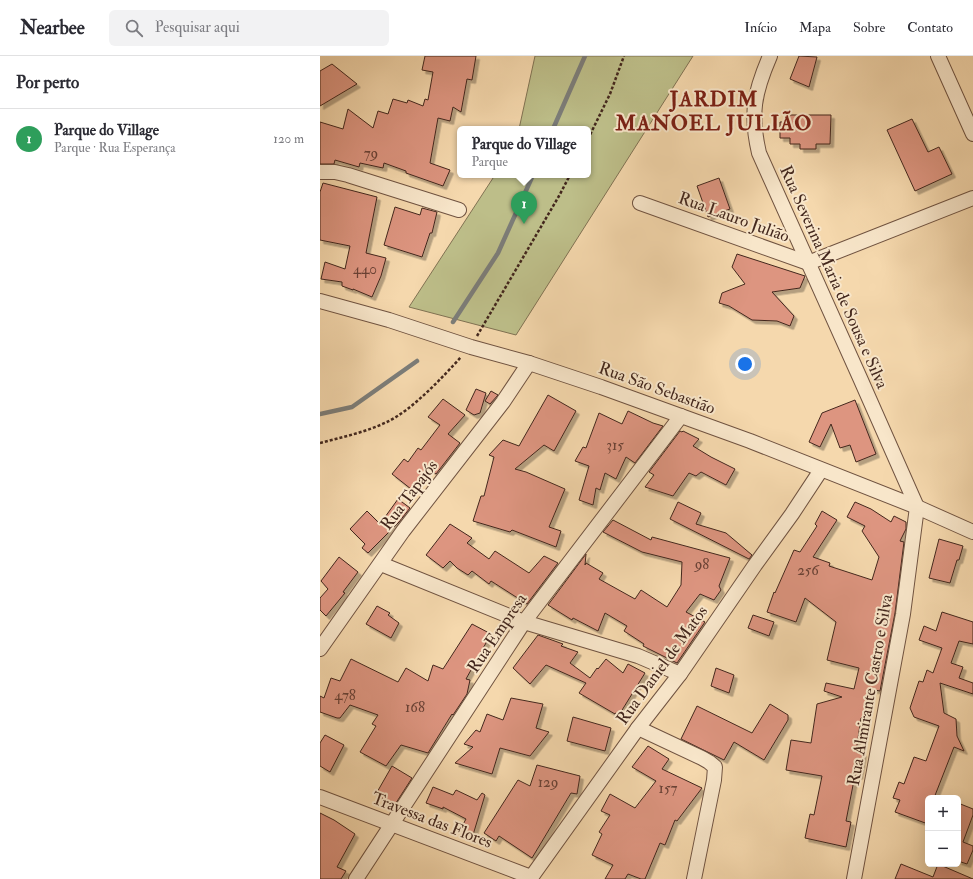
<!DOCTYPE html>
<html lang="pt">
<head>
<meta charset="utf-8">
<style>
  :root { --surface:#fff; --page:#f2f2f3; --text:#2b2b33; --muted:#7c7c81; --line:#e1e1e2; --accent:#2563eb }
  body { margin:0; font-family:"IM FELL Double Pica",serif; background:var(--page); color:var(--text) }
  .controls { position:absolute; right:12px; bottom:12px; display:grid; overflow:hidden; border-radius:6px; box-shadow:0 4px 16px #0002 }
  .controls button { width:36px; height:36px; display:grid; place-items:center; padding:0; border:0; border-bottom:1px solid var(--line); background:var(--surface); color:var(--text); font:20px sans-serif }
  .you { position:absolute; left:425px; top:308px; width:14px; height:14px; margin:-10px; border:3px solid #fff; border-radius:50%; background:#1a73e8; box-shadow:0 0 0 6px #1a73e833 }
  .badge { display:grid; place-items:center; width:26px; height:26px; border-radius:50%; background:var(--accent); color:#fff; font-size:13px; font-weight:700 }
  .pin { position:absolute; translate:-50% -33px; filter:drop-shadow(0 1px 2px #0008) }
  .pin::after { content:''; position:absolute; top:21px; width:14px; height:12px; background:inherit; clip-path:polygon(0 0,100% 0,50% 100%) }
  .popup { position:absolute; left:137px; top:70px; width:134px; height:52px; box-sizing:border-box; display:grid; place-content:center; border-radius:6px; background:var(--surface); filter:drop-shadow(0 1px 3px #0005); font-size:13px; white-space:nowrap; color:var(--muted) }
  .popup b { font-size:15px; color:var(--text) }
  .popup::after { content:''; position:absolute; left:50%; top:100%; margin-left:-8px; border:8px solid transparent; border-top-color:var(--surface) }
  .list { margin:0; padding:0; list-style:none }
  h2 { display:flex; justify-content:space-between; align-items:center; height:52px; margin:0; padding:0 16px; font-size:17px }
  h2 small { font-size:13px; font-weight:400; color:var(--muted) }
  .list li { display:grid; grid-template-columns:26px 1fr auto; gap:12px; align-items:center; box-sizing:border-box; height:60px; padding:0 16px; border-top:1px solid var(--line) }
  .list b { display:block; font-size:15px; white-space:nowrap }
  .list p { margin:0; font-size:13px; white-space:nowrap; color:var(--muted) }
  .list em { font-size:13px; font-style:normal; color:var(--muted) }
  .icon { flex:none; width:22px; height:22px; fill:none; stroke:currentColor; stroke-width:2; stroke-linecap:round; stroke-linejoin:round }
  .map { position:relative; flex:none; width:653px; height:823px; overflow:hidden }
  header { display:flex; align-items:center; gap:24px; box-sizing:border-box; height:56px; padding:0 20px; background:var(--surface); border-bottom:1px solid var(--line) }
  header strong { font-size:19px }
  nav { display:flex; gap:22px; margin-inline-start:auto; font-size:14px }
  .search { width:280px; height:36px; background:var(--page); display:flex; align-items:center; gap:10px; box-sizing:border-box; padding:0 14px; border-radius:6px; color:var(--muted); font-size:15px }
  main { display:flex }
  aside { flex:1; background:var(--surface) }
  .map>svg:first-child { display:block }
  .green { fill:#bdbe89; stroke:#807253 }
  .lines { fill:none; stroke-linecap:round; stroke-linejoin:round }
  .stream { stroke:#7c7d79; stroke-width:4.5 }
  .building { fill:#dd9580; stroke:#43271d; filter:url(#shadow) }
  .minor-casing { stroke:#705341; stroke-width:16 }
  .path { stroke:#43271d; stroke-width:2.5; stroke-dasharray:3 2; stroke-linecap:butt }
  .minor { stroke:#f8e6ca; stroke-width:14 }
  .labels { text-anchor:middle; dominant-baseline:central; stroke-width:4; stroke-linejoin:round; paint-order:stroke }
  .number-label { font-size:15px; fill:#6a4236 }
  .street-label { font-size:17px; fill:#43271d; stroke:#f8e6ca }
  .district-label { font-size:21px; font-weight:bold; letter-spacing:1px; fill:#7a1f14; stroke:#f8e6ca }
</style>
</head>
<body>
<header>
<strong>Nearbee</strong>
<div class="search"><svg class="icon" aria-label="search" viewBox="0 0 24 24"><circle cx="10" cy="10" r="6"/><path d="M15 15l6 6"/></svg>Pesquisar aqui</div>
<nav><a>Início</a><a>Mapa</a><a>Sobre</a><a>Contato</a></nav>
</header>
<main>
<aside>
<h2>Por perto<small></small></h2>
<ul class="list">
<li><span class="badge" style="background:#2e9e5b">1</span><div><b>Parque do Village</b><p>Parque · Rua Esperança</p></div><em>120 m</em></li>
</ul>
</aside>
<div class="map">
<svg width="653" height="823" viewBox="0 0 653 823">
  <defs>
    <filter id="shadow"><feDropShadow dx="3.5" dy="3.5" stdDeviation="0" flood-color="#0004"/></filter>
  </defs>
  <rect width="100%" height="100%" fill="#f5d8ad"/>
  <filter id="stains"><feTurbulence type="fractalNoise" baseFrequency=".005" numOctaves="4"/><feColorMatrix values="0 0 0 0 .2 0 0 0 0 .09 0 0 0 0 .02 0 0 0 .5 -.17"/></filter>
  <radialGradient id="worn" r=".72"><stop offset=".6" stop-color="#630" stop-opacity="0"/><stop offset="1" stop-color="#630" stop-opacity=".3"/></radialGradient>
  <polygon class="green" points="215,0 373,0 196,279 89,251 175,119 268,119 268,73 199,73"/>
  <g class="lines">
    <g class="stream">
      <polyline points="233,73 265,0"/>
      <polyline points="133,266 178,197 213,119"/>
      <polyline points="0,358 32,351 97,305"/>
    </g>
  </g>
  <g class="building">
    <polygon points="105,0 156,0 152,24 147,23 141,56 133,51 130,65 118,62 110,107 130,114 123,130 86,117 86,115 64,107 63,112 40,107 39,111 15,104 14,108 0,108 0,66 23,73 28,53 53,72 58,55 68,58 73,43 87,47 88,44 103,50 105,43 108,44 113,16 102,14"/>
    <polygon points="479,0 497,1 489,31 470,23"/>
    <polygon points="12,8 37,28 0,50 0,15"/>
    <polygon points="469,59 511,59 510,88 496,88 496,93 480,93 480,88 470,88 470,82 460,82 460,66 469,66"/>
    <polygon points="592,63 608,96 619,91 632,118 595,135 567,74"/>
    <polygon points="399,122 410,153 388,161 377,130"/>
    <polygon points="3,127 57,141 46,197 66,202 61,220 52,241 33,233 33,234 22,230 22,226 1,223 5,206 25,213 30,190 0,184 0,136"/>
    <polygon points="75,151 100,159 102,152 117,156 112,177 110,177 102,201 64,189"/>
    <polygon points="417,198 485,220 480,232 452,236 474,260 470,270 457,265 432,264 409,250 399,247 402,237 425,228 412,211"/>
    <polygon points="156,333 166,337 160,357 154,359 146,354"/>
    <polygon points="171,335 178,339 170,348 165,345"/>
    <polygon points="228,339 256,355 234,395 224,389 195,413 206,416 245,433 229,471 241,475 236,491 192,474 190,476 153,465 161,440 164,440 174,401 169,399 183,384 199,390"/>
    <polygon points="123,343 145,359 128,378 140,387 116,418 108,412 91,433 72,418 84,403 88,406 98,392 101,394 120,369 108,361"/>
    <polygon points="535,344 556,398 536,406 530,389 520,392 511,368 500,391 489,386 502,357"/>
    <polygon points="308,355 333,367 343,370 315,407 306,401 296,423 285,417 280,434 276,432 273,449 259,444 269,410 255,405 263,391 266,392 279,357 302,368"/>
    <polygon points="360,375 362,376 363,375 379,383 373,390 391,401 415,413 406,429 381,416 376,420 369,417 353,440 325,431 334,419 329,416"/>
    <polygon points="78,443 90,452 79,466 48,497 42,492 45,488 30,473 47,455 60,468"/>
    <polygon points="358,446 381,457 376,468 406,477 432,499 429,503 350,463"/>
    <polygon points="535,446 551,453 571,466 574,460 586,466 586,473 580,485 584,486 575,557 560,635 550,633 544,662 541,662 536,696 543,697 539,720 535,719 526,765 531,766 526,791 485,782 490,758 494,759 502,720 466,714 471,684 491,687 497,648 522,641 504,635 506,627 534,633 539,612 507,604 516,566 485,542 476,566 447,556 454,536 455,537 474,494 480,496 497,470 495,468 502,455 517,464 493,501 510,507 509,510 552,524 559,501 542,475 545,470 527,461"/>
    <polygon points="293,464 331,484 332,481 410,502 399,530 401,534 394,544 380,538 366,556 385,566 357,607 323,590 324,588 304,575 307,570 285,557 278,575 253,562 252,564 228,549 266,498 265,509 266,507 283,517 279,523 315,543 321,534 347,551 361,529 362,506 322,496 283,476"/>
    <polygon points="130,468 152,482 147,487 169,503 175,495 209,517 224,500 238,507 207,548 171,525 169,528 152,515 148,519 137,512 130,505 123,512 106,499"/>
    <polygon points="619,483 643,490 639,504 637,504 630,527 609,522"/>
    <polygon points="19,501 38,516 23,536 25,537 6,560 0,554 0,542 8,533 1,525"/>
    <polygon points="57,550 70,557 68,559 79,567 71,582 46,568"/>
    <polygon points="622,556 653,566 653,588 639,585 631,607 643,611 639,622 653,627 653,638 620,627 624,657 636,663 637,680 644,695 634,691 614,742 608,742 608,768 575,756 580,744 573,742 579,726 584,728 594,701 606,705 619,670 594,661 590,652 599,625 603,626 607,614 613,617 622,592 599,584 604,570 616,575"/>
    <polygon points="433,559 454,566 449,580 428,572"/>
    <polygon points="152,568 171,578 146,623 150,624 147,638 133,659 132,658 108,697 81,689 66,710 40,696 56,670 52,668 58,659 30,649 20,662 17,662 0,656 0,640 4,642 11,622 20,625 31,603 78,626 86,612 108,625 113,609 123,613"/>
    <polygon points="218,579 243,588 241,590 258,596 250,607 270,622 277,612 278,613 286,603 303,617 308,608 325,617 299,659 295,657 295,658 259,637 266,627 226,609 210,628 193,612"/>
    <polygon points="396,612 414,619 409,637 391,630"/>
    <polygon points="191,642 223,648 216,672 229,676 210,700 180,692 172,718 135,707 153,691 144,688 156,674 160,676 167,658 183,664"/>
    <polygon points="450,648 468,659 468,664 444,704 414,686 404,704 361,683 377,650 432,677"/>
    <polygon points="253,661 291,672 285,695 247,685"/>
    <polygon points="5,679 24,689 10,716 0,710 0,687"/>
    <polygon points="328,690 349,703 342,713 382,732 357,765 355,764 345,789 340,787 325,823 321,823 308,818 305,823 285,823 293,809 272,799 282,778 279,776 290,759 281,755 290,738 315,752 336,725 312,711"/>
    <polygon points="217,709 260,720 257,738 251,737 212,802 179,780 176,785 164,777 198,724 210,730"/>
    <polygon points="72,710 92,722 74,750 56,738"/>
    <polygon points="113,731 133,739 136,734 157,744 162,737 165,739 153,779 141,772 146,763 123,751 123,753 106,747"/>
    <polygon points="638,747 653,753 653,759 643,786 653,790 653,794 647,808 638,805"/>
    <polygon points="0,757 14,764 35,778 17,811 26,815 21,823 0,823"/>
    <polygon points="581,808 613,821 618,808 653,823 575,823"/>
  </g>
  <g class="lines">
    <defs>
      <g id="minor">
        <path d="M450 0C434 37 430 58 439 97L540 322 597 451 583 558 534 823"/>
        <polyline points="618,0 653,78"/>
        <polyline points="0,116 15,116 28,119 139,154"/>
        <polyline points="320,147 488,207 653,142"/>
        <polyline points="0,245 69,264 151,291 209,307 281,331 430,385 597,451 653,476"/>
        <polyline points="61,508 204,566 318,600 360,618"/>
        <polyline points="0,593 83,475 183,346 209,307"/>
        <polyline points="318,672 382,702 389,706 395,711 394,724 374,823"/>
        <polyline points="0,741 211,821"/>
        <polyline points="36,823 204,566 361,360"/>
        <polyline points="210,823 318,672 360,618 435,509 472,458 501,414"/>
      </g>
    </defs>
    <use href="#minor" class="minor-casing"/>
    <g class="path">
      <polyline points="268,83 290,38 304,0"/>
      <polyline points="157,280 239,140 250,119"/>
      <path d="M0 387C23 381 46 376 67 366 92 354 122 322 141 301"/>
    </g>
    <use href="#minor" class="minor"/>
  </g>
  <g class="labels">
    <g class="number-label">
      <text x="51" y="97">79</text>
      <text x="45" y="213">440</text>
      <text x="295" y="389">315</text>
      <text x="382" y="508">98</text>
      <text x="488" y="514">256</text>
      <text x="25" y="639">478</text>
      <text x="95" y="651">168</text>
      <text x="228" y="726">129</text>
      <text x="348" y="732">157</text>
    </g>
    <g class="street-label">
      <text transform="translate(414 161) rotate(20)">Rua Lauro Julião</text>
      <text transform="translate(514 221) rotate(66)">Rua Severina Maria de Sousa e Silva</text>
      <text transform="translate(337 332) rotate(20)">Rua São Sebastião</text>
      <text transform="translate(89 439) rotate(-53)">Rua Tapajós</text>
      <text transform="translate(177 577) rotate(-56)">Rua Empresa</text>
      <text transform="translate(342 609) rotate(-54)">Rua Daniel de Matos</text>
      <text transform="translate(550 634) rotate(-80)">Rua Almirante Castro e Silva</text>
      <text transform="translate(112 764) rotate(21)">Travessa das Flores</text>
    </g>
    <g class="district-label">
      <text x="394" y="43">JARDIM<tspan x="394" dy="24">MANOEL JULIÃO</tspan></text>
    </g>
  </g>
  <rect width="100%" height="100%" filter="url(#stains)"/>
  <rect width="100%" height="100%" fill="url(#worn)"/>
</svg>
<div class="controls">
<button>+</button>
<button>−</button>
</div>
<div class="you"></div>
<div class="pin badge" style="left:204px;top:168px;background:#2e9e5b">1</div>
<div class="popup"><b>Parque do Village</b>Parque</div>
</div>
</main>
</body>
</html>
